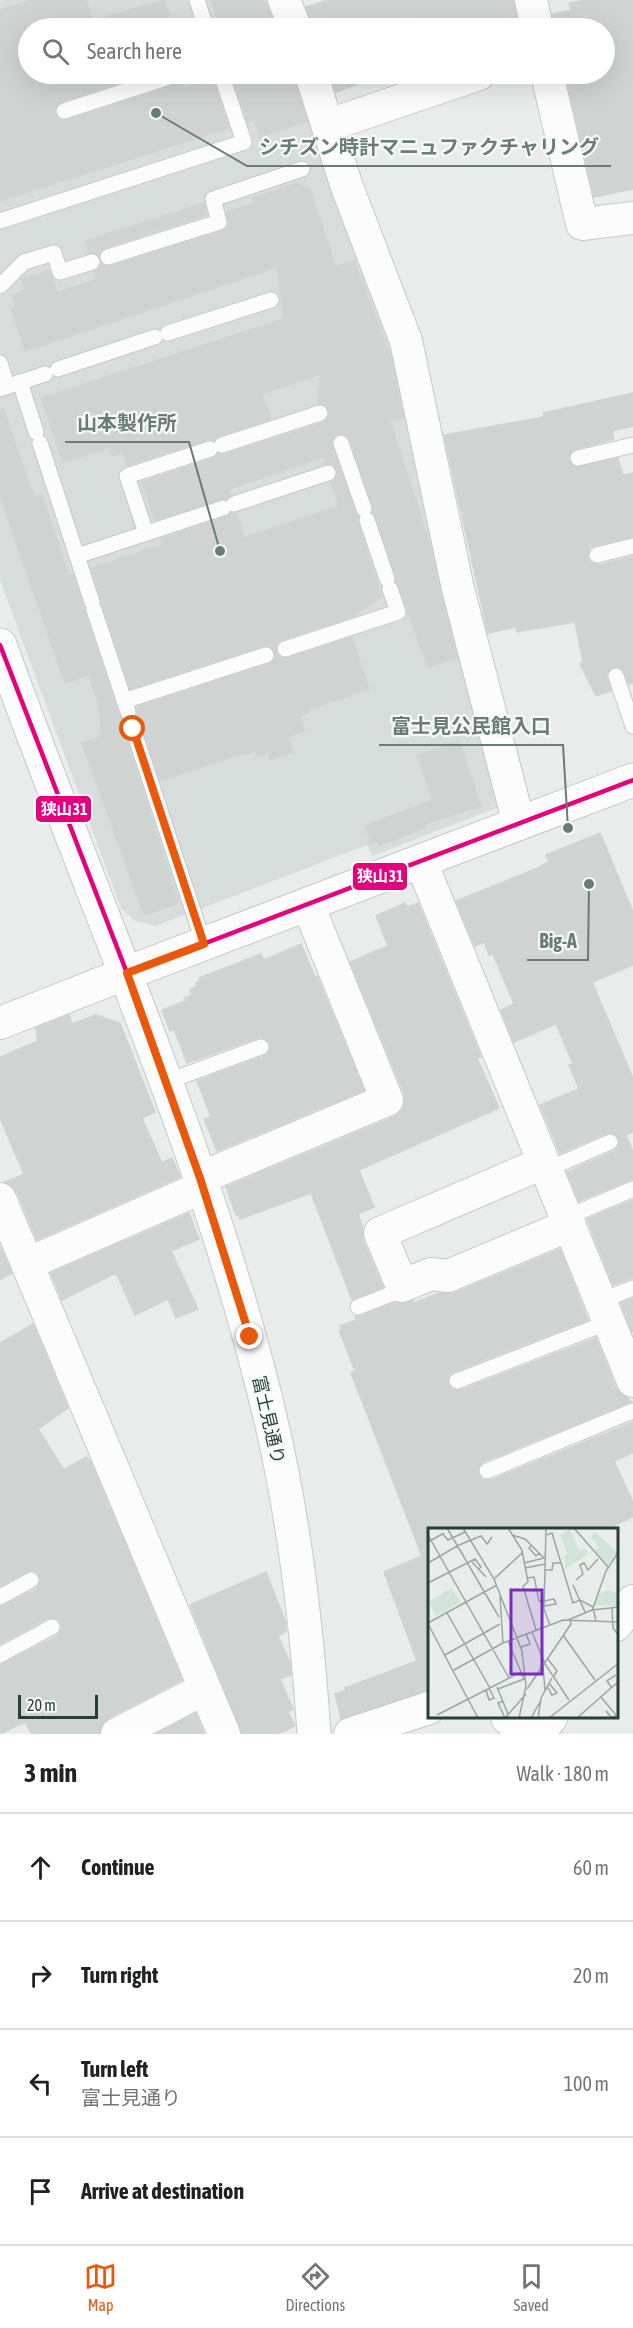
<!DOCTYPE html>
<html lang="en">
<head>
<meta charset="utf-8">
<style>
  :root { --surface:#fff; --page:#f2f2f2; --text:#202124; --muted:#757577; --line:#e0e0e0; --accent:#ea580c }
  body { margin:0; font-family:"Asap Condensed","Noto Sans JP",sans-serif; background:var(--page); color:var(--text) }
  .scale { position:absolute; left:18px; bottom:15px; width:80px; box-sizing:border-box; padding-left:6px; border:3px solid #254039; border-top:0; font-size:16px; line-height:21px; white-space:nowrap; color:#254039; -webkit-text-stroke:4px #f6faf8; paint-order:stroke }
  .stop { position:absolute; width:18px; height:18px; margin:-14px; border:4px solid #ea580c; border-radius:50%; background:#fff }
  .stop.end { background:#ea580c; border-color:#fff; box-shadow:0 2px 6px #0008 }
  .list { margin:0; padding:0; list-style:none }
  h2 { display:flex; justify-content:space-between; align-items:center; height:78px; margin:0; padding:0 24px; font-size:26px }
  h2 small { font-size:20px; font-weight:400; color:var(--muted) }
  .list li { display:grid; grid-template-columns:39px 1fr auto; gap:18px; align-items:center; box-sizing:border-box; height:108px; padding:0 24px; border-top:2px solid var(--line) }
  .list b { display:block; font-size:22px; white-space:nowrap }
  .list p { margin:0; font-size:20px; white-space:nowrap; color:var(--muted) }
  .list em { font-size:20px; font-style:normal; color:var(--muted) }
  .icon { flex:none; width:33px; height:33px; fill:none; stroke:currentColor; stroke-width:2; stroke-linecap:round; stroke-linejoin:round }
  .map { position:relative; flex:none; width:633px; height:1734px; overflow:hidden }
  .search { position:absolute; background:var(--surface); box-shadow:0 6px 24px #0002; left:18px; right:18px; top:18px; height:66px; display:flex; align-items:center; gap:15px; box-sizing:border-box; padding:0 21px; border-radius:33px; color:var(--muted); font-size:22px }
  .sheet { height:510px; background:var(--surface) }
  nav { display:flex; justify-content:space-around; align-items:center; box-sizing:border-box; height:84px; border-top:2px solid var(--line); background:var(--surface); font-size:16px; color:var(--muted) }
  nav a { display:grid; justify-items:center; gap:3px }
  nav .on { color:var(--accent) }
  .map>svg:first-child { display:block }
  .built { fill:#d6ddda }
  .building { fill:#cfd3d1; stroke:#d0d5d3; stroke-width:1.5 }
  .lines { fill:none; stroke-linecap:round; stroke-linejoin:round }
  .service-casing { stroke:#c5c9c7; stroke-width:17 }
  .minor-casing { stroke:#c5c9c7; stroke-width:34 }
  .tertiary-casing { stroke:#c5c9c7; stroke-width:35 }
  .service { stroke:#fcfcfc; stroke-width:15 }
  .minor { stroke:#fcfcfc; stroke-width:32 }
  .tertiary { stroke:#fcfcfc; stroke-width:33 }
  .bus-1-casing { stroke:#f6faf8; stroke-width:9 }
  .bus-1 { stroke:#e5007d; stroke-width:4.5 }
  .route { stroke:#ea580c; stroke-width:8 }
  .labels { text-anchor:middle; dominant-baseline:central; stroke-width:4.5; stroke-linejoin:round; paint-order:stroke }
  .street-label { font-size:18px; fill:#254039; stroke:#f6faf8 }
  .inset-road { fill:none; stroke:#9aa7a3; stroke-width:1.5 }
  .view { fill:#7b2cbf; fill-opacity:0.15; stroke:#7b2cbf; stroke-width:3 }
  .inset-edge { fill:none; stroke:#254039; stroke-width:3 }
  .leader { fill:none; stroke:#697c77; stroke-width:2 }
  .callout-dot { fill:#697c77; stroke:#f6faf8; stroke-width:2 }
  .callout-label { font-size:20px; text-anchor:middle; font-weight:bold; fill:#697c77; stroke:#f6faf8; stroke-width:4.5; stroke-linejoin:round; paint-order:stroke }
  .line-badge { stroke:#f6faf8; stroke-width:2 }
  .badge-label { font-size:16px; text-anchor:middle; font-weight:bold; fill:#fff }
</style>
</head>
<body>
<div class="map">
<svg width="633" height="1734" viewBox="0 0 633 1734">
  <rect width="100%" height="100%" fill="#e8ecea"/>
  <polygon class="built" points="0,0 270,0 281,28 28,28 28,74 298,74 400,345 504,805 372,856 367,845 155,926 135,921 121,908 0,580"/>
  <g class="building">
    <polygon points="33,0 86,0 93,21 164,0 173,28 28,28 28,74 148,74 60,102 54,110 58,119 67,120 183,82 184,88 212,78 229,128 0,201 0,10"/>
    <polygon points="211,0 265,0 276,28 221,28"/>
    <polygon points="328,0 514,0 518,26 511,28 419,28 415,17 382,28 313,28 306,7"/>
    <polygon points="586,0 633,0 633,189 594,197 565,74 604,74 604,28 554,28 552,14 571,10 569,3"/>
    <polygon points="231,74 293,74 307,121 260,137 254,120 248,122"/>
    <polygon points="330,74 380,74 380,76 336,92"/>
    <polygon points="298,183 310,190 336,267 354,261 391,357 403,417 390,421 430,544 457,658 428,667 396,582 350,440 343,434 337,434 332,441 332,446 358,517 358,523 382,597 350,618 281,640 277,643 276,651 279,657 287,658 352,637 369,689 308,710 309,713 300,716 305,731 288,737 293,752 270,760 268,752 257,756 255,751 245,755 244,753 160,781 142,726 134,719 137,715 137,707 269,664 275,658 275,651 269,646 263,646 130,689 91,568 163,544 161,539 226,517 231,513 237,513 244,538 339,506 331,482 336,479 337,471 334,465 325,464 323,457 229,489 231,495 226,499 155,520 142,482 213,458 218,454 225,454 323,423 330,414 327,406 317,403 321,374 262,394 271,419 219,436 214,440 207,440 127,466 123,452 112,456 109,448 63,463 41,398 284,319 277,267 25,351 11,308 16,307 12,295 25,290 21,279 49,270 57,292 97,279 95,271 101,264 111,266 222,231 229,224 226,212 254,203 252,198"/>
    <polygon points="204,203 207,215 105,248 99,255 89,253 85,241"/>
    <polygon points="633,393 633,426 612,431 614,439 576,449 569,456 571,464 576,467 618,458 623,475 633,473 633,537 594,546 590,548 587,557 590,562 599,565 633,556 633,683 629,684 622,668 612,667 606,675 611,691 596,696 580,664 583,662 575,622 517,632 516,627 488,633 444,435 544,417 543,413"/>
    <polygon points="3,408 34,497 42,495 69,576 73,575 119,715 127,722 124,732 179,903 144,915 82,743 101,737 99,705 89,675 65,683 0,496 0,409"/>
    <polygon points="459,741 481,806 426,824 427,827 379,846 377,841 371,843 365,826 433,800 417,755"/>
    <polygon points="600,833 633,912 633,965 592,982 633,1078 633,1132 626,1135 633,1152 633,1179 579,1201 567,1172 614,1151 618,1147 619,1139 615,1134 607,1133 560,1153 540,1105 579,1089 569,1065 573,1064 556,1024 514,1042 501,1010 514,1004 493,954 489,955 484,942 475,946 456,901 533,870 549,862 546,855"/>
    <polygon points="405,903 407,907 418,903 481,1057 477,1058 499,1108 359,1170 374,1207 358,1214 363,1228 363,1240 383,1287 352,1300 311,1193 240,1219 239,1215 236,1215 226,1187 394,1117 402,1110 405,1102 404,1093 350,962 388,946 376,916"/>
    <polygon points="301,944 315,977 317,976 364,1090 217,1151 204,1119 211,1117 197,1081 264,1056 270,1049 270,1043 263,1038 258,1038 187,1063 174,1029 170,1031 162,1010 186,1001 184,998 192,995 190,990 197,986 196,983 200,981 199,978 261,954 264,960"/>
    <polygon points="69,1015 72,1024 96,1015 120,1023 155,1112 142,1118 162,1163 172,1158 180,1177 37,1240 17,1192 5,1182 24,1174 0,1118 0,1057 38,1041 36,1028"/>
    <polygon points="633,1200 633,1278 613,1285 587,1219"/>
    <polygon points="189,1213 199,1239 171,1251 198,1309 176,1318 168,1299 135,1315 116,1273 62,1300 51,1273"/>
    <polygon points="0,1246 12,1273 0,1280"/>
    <polygon points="560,1249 588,1320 453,1372 449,1375 448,1384 451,1389 461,1390 596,1338 616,1388 632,1402 483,1462 479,1466 478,1474 482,1479 491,1480 633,1422 633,1453 614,1461 633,1502 633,1517 605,1530 429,1530 429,1691 341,1719 335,1694 346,1690 345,1688 417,1661 384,1572 422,1556 351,1373 355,1371 339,1330 342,1329 340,1326 356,1320 355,1316 362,1316 396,1302 413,1301 414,1303 439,1293 455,1293"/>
    <polygon points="633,1299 633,1331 632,1332 621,1303"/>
    <polygon points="33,1324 68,1408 38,1429 64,1470 86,1457 91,1462 182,1680 109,1718 102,1725 99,1734 32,1734 25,1722 0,1734 0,1665 57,1636 62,1628 58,1619 48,1618 0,1644 0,1607 36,1589 41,1581 37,1572 31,1570 0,1586 0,1343"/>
    <polygon points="266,1572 285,1620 286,1631 278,1636 290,1663 291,1675 280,1679 293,1709 288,1712 295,1726 278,1734 242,1734 190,1605"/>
    <polygon points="196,1713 204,1734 156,1734"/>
  </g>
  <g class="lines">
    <defs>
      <g id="service">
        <polyline points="197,0 206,28"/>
        <polyline points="64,111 178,74"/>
        <polyline points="0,221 244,142 221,74"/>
        <polyline points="108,257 219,222 213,199 302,169"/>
        <polyline points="0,286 24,262 54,253 60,272 92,262"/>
        <polyline points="168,333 271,300"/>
        <polyline points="0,363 7,386"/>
        <polyline points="58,369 155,337"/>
        <polyline points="20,382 36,432"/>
        <polyline points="0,389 45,374"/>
        <polyline points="40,443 92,602"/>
        <polyline points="341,443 364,509"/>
        <polyline points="222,445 320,413"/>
        <polyline points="578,458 633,445"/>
        <polyline points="234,504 328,473"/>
        <polyline points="367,520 387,579"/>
        <polyline points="146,533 127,476 210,449"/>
        <polyline points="597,555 633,546"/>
        <polyline points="77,556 223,508"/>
        <polyline points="94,610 128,712"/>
        <polyline points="285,649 398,612 390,589"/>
        <polyline points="616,676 633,726"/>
        <polyline points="124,701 266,655"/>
        <polyline points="133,729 204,944"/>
        <polyline points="166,1082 261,1047"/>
        <polyline points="546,1170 610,1142"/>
        <polyline points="567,1217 633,1189"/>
        <polyline points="601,1301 633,1288"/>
        <polyline points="358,1307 391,1294 402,1286"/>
        <polyline points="457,1381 609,1322"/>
        <polyline points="487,1471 633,1411"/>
        <polyline points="0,1597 31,1580"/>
        <polyline points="0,1655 52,1627"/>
      </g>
      <g id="minor">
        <polyline points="284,0 295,28"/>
        <polyline points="531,0 537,28"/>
        <polyline points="311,74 347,187 406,341 458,589 519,824"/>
        <polyline points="547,74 582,224 633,218"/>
        <polyline points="329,125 479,74"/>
        <polyline points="421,862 633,1381"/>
        <polyline points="0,1023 127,973"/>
        <polyline points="543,1163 380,1233 402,1286 431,1274 448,1276 570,1225"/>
        <polyline points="200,1178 387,1100 308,905"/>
        <polyline points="0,1199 224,1734"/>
        <polyline points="27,1264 203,1187"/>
        <polyline points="616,1625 633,1601"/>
        <polyline points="507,1718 527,1734"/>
        <polyline points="117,1734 204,1689"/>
        <polyline points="350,1734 429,1708"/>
        <polyline points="537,1734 551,1718"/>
      </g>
      <g id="tertiary">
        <path d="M0 645C92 902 207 1150 270 1417 295 1521 307 1627 314 1734"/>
        <polyline points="127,973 633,780"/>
      </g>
    </defs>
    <use href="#service" class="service-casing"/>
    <use href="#minor" class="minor-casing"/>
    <use href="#tertiary" class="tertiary-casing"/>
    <use href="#service" class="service"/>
    <use href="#minor" class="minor"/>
    <use href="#tertiary" class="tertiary"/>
    <defs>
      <g id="bus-1">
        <polyline points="0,645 127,973"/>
        <polyline points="127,973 633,780"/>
      </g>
    </defs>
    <use href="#bus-1" class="bus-1-casing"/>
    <use href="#bus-1" class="bus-1"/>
  </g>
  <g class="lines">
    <polyline class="route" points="133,729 204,944 127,973 200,1178 250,1337"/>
  </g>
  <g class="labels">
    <g class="street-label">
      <text transform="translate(269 1420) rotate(77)">富士見通り</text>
    </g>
  </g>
  <g transform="translate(428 1528)">
    <rect width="190" height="190" fill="#e8ecea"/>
    <path d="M142 1 151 23 157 21 160 26 136 42 138 30 133 31 139 25 132 7ZM166 3 189 24 179 38 166 24 171 19 163 10ZM23 60 33 74 8 88 1 74ZM180 62 190 65V78L166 77 172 65Z" fill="#d2e4d7"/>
    <path class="inset-road" d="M19 0 71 89M35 0 66 51 94 123 98 158 91 190M80 0 94 22 100 54 95 58 108 102M118 0 116 81 122 97M146 0 180 39M15 6 20 12 37 4M0 7 81 150M84 7 97 11 117 31M119 7 124 5 145 75 152 72 165 79M0 14 16 5M31 17 53 8 59 16 64 9M104 17 101 20 108 28 111 25M44 34 58 49M0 35 31 17M96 35 116 30M97 40 117 36M117 42H124L125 35H133M99 50 106 49 111 73H116M66 51 94 25M148 52 155 46 152 37 156 35 160 42 170 31M0 55 47 31 53 39 50 42M145 57 157 84M72 68 75 115M116 78 128 76 126 71 116 73M184 80 185 100 191 108M19 85 62 160M140 92 164 82 191 79M168 93 165 80 178 43 191 23M0 95 69 57M0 96 50 190M104 104 117 136 141 172M135 107 167 152M93 119 102 116 98 106M17 127 72 96M120 131 129 143 126 148M115 139 117 162M26 142 75 115 135 92 191 94M119 158 124 167 129 165 121 155M69 159 80 186M184 160 179 153 188 147M70 161 96 151 80 113M99 161 143 96 142 92M58 162 61 172 66 170 61 160M173 169 188 187 184 190 178 183M75 173 70 175 77 190M9 187 93 144M77 190 98 166M103 190 112 174M110 190 113 170 124 150M121 190 191 135M149 190 191 153"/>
    <path class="view" d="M83 62H114V146H83Z"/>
    <rect width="190" height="190" class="inset-edge"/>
  </g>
  <path class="leader" d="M156 113L247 166H611M220 551L189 442H65M568 828L563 745H379M589 884L588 960H527"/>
  <g class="callout-dot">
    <circle cx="156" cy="113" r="6"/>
    <circle cx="220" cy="551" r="6"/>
    <circle cx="568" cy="828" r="6"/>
    <circle cx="589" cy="884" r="6"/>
  </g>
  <g class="callout-label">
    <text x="429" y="154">シチズン時計マニュファクチャリング</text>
    <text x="127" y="430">山本製作所</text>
    <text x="471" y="733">富士見公民館入口</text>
    <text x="558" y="948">Big-A</text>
  </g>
  <g class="line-badge">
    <rect x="35" y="795" width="57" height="28" rx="6" fill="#e5007d"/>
    <rect x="352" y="862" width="56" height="29" rx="6" fill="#e5007d"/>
  </g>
  <g class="badge-label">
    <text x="64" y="815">狭山31</text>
    <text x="380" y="882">狭山31</text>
  </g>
</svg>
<div class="scale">20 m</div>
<div class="stop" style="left:133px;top:729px"></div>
<div class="stop end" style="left:250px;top:1337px"></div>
<div class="search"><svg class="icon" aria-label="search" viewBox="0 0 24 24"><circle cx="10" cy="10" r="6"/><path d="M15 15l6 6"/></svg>Search here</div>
</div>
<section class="sheet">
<h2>3 min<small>Walk · 180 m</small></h2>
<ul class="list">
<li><svg class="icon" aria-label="ahead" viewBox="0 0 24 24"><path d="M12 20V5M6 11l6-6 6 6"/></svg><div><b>Continue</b></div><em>60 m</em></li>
<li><svg class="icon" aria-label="right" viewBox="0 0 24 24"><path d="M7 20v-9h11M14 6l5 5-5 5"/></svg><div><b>Turn right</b></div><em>20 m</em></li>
<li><svg class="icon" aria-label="left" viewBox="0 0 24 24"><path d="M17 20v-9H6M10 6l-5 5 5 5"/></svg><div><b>Turn left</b><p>富士見通り</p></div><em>100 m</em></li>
<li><svg class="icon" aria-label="arrive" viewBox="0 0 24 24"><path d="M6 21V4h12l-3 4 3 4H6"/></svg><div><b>Arrive at destination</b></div></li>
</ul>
</section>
<nav>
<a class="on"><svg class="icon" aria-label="map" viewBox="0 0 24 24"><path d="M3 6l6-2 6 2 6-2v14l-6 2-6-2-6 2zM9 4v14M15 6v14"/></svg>Map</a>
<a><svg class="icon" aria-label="directions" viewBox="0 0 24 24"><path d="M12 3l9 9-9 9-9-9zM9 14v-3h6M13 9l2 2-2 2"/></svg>Directions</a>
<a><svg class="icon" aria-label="saved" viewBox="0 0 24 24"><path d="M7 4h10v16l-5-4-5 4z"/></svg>Saved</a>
</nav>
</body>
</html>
